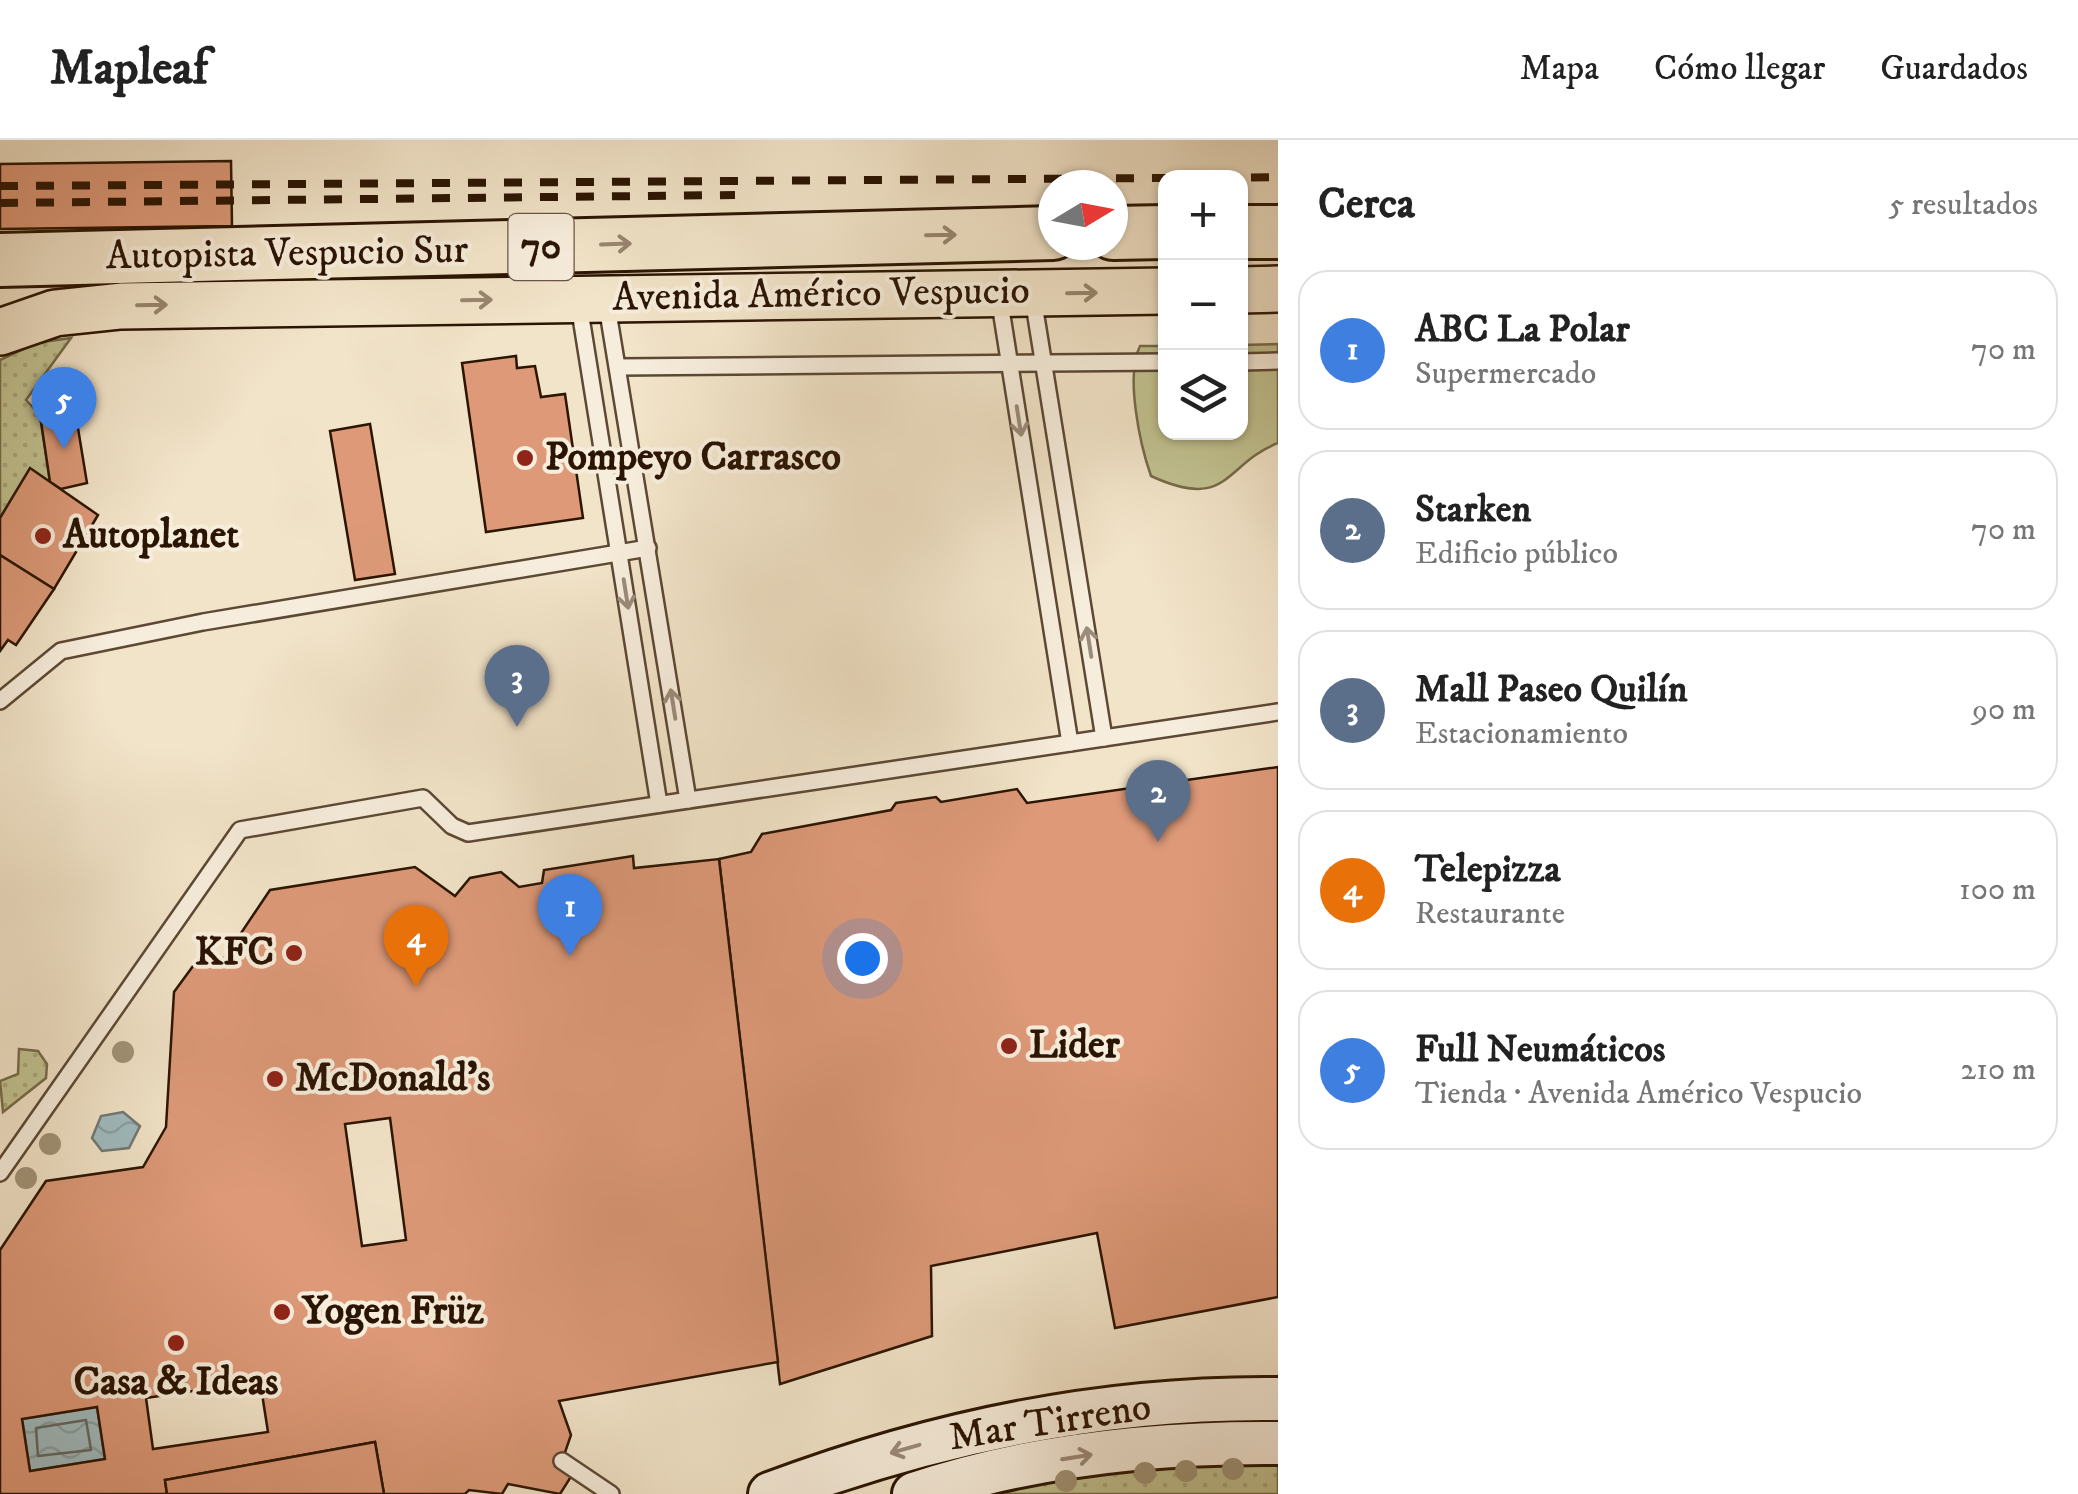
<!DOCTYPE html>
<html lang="es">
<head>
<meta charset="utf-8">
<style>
  :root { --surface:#fff; --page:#f2f2f2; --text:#222; --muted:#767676; --line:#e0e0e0; --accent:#8f2418 }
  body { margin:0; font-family:"IM FELL DW Pica",serif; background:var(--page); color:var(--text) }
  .controls { position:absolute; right:30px; top:30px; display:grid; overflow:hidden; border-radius:20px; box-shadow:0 2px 8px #0004 }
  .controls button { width:90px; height:90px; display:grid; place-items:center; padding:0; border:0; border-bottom:2px solid var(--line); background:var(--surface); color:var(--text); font:50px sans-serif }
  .compass { position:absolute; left:1038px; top:30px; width:90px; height:90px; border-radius:50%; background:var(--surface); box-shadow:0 2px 8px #0004; rotate:80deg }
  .you { position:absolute; left:862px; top:818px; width:35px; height:35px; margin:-25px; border:8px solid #fff; border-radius:50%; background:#1a73e8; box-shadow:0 0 0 15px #1a73e833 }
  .badge { display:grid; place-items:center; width:65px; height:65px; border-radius:50%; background:var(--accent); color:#fff; font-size:32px; font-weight:700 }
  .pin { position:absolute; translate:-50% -82px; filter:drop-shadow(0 2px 5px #0008) }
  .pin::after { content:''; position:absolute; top:52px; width:35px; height:30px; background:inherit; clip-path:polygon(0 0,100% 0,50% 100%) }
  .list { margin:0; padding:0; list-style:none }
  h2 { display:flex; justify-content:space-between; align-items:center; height:130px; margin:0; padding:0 40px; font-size:42px }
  h2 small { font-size:32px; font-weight:400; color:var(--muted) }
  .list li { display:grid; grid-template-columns:65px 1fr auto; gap:30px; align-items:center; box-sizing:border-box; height:160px; margin:0 20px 20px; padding:0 20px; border:2px solid var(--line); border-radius:30px }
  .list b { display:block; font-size:38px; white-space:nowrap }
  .list p { margin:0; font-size:32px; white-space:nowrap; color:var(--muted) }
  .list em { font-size:32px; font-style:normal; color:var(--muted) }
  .icon { flex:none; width:55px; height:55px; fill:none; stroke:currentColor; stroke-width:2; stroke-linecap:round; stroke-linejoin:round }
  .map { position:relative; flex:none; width:1278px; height:1354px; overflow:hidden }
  header { display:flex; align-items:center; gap:60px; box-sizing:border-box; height:140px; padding:0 50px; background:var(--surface); border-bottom:2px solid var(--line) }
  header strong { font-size:48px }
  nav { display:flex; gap:55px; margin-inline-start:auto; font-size:35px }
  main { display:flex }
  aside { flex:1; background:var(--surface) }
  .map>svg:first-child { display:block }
  .grass { fill:url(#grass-dots); stroke:#766b4a; stroke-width:2.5 }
  .pitch { fill:#c2c291; stroke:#766b4a; stroke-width:2.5 }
  .water { fill:url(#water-waves); stroke:#717975; stroke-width:2.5 }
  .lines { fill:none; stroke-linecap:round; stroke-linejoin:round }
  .shore { stroke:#656862; stroke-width:2.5 }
  .building { fill:#dd9978; stroke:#2a1402; stroke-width:2.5; fill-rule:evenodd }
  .lane-casing { stroke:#5c4834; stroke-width:20 }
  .secondary-casing { stroke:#2a1402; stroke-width:48 }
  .primary-casing { stroke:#2a1402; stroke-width:50 }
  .highway-casing { stroke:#2a1402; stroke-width:58 }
  .lane { stroke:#f7eddc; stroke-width:15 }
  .secondary { stroke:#f7eddc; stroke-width:42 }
  .primary { stroke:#f2e4c9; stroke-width:45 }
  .highway { stroke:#f2e4c9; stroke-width:52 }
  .rail { stroke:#2a1402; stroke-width:8; stroke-dasharray:18 18; stroke-linecap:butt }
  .tree { fill:#a19377 }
  .oneway { stroke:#98866f }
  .oneway2 { stroke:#9b8b7a }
  .poi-dot { fill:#8f2418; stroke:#f7eddc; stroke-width:4 }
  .labels { text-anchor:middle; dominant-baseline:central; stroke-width:8; stroke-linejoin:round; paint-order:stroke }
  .shield { fill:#f7eddc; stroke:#685543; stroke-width:2.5 }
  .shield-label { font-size:38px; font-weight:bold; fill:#2a1402 }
  .street-label { font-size:40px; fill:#2a1402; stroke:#f7eddc }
  .poi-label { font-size:40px; font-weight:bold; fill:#2a1402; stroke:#f7eddc; text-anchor:start }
</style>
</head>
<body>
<header>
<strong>Mapleaf</strong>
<nav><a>Mapa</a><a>Cómo llegar</a><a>Guardados</a></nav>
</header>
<main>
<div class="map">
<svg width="1278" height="1354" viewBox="0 0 1278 1354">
  <defs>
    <pattern id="grass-dots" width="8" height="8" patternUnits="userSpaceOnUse" patternTransform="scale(2.5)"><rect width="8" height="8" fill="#c2c291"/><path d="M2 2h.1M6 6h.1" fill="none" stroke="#a7a67b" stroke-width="1.8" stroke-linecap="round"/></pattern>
    <pattern id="water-waves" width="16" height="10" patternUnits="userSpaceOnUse" patternTransform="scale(2.5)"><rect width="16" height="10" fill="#a0bcc1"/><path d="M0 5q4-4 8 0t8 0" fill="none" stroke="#8aa1a4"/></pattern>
  </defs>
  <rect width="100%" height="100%" fill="#f2e4c9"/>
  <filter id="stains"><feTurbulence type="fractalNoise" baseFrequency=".002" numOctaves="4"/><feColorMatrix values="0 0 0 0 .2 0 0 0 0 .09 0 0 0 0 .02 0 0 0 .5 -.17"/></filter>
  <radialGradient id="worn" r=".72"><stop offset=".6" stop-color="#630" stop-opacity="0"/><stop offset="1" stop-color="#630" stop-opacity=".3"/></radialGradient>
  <g class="grass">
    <polygon points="71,198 26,260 40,275 50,342 30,329 0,378 0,220 36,203"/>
    <polygon points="19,909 38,911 47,924 46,938 3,972 0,941 18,934"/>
    <polygon points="1126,1320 1278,1324 1278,1354 967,1354"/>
  </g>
  <path class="pitch" d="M1278 204V303C1224 324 1229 372 1151 336 1140 305 1125 235 1140 206H1165L1166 292H1240L1241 205Z"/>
  <g class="water">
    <polygon points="123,972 140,986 129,1008 102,1011 92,998 101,976"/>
    <polygon points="97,1267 105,1319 30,1331 22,1279"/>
  </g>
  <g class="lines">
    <polygon class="shore" points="86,1280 91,1310 38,1316 36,1288"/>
  </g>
  <g class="building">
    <polygon points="231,21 232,86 0,89 0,24"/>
    <polygon points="516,216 517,228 535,226 541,257 565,254 583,378 486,392 462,223"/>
    <polygon points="75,270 87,343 61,349 50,342 40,275"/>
    <polygon points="370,284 395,434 355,440 330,291"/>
    <polygon points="30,328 98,375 54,449 0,415 0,378"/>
    <polygon points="0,415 54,449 16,505 8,500 0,511"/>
    <polygon points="1278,627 1278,1157 1115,1188 1097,1093 931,1126 932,1196 780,1244 719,719 751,712 762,694 891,670 896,663 936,657 941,662 1017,649 1027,663"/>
    <path d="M633 716 634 728 719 719 778 1222 559 1261 571 1295 562 1321 572 1335 560 1354 508 1344 502 1354 469 1350 465 1354H384L375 1302 165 1340 167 1354H0V1110L46 1041 143 1027 166 987 174 852 207 807 219 826 270 750 415 727 455 756 470 738 501 732 519 747 542 743 544 730ZM390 978 406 1100 362 1106 345 984ZM260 1241 268 1292 153 1309 146 1258ZM97 1267 105 1319 30 1331 22 1279Z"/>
    <polygon points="375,1302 384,1354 167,1354 165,1340"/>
  </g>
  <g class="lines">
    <defs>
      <g id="lane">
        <polyline points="999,157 1070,603"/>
        <polyline points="1033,158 1104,598"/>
        <polyline points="579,165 659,664"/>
        <polyline points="607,166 688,660"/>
        <polyline points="1240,222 1278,221"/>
        <polyline points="619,227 1166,222"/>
        <polyline points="0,561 61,511 203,482 648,408"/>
        <polyline points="0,1033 240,690 423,658 452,686 468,693 1278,572"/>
        <polyline points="562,1321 611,1354"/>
      </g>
      <g id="secondary">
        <path d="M770 1354C932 1293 1104 1257 1278 1259"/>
        <path d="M914 1354C1030 1315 1157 1302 1278 1303"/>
      </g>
      <g id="primary">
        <polyline points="1240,150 1278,149"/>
        <polyline points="0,192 55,173 121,166 1166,151"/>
      </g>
      <g id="highway">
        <polyline points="1240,92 1278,92"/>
        <polyline points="1113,93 1166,92"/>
        <polyline points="0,120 1053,93"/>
      </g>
    </defs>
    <use href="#lane" class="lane-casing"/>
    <use href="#secondary" class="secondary-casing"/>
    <use href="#primary" class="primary-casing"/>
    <use href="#highway" class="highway-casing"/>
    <use href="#lane" class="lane"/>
    <use href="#secondary" class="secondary"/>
    <use href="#primary" class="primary"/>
    <use href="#highway" class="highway"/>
    <g class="rail">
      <polyline points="1215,38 1278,37"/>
      <polyline points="0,46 1166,38"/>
      <polyline points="0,63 735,55"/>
    </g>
  </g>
  <g class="tree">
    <circle cx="123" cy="912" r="11"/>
    <circle cx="50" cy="1004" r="11"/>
    <circle cx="26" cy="1038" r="11"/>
    <circle cx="1233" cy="1329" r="11"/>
    <circle cx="1186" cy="1331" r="11"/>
    <circle cx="1145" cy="1333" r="11"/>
    <circle cx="1066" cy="1341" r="11"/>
  </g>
  <defs><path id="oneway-shaft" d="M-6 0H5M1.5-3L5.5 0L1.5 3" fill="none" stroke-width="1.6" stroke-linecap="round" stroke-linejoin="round" transform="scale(2.5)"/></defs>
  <g class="oneway">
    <use href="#oneway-shaft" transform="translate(941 95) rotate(-1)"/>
    <use href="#oneway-shaft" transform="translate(616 104) rotate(-2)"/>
    <use href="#oneway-shaft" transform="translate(1082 153) rotate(-1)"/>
    <use href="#oneway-shaft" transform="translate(477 160) rotate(-1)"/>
    <use href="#oneway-shaft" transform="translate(152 165) rotate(-1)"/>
  </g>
  <g class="oneway2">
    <use href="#oneway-shaft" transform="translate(1019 281) rotate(81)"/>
    <use href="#oneway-shaft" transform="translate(626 454) rotate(81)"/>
    <use href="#oneway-shaft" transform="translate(1089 502) rotate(-99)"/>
    <use href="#oneway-shaft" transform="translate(673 564) rotate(-99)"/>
    <use href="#oneway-shaft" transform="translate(905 1309) rotate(164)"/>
    <use href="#oneway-shaft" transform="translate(1077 1317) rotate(-9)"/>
  </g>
  <g class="poi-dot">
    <circle cx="525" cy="318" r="10"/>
    <circle cx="43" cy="396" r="10"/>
    <circle cx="294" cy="813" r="10"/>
    <circle cx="1009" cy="906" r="10"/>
    <circle cx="275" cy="939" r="10"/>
    <circle cx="282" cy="1172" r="10"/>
    <circle cx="176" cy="1203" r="10"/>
  </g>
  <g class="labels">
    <rect class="shield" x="508.5" y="74" width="65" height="66" rx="8"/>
    <g class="shield-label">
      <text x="541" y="107">70</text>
    </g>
    <g class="street-label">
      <text transform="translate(287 114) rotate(-1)">Autopista Vespucio Sur</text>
      <text transform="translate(821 155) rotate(-1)">Avenida Américo Vespucio</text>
      <text transform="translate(1050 1283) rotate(-9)">Mar Tirreno</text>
    </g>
    <g class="poi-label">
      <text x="545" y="318">Pompeyo Carrasco</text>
      <text x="63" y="396">Autoplanet</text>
      <text x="274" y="813" text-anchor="end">KFC</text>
      <text x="1029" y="906">Lider</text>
      <text x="295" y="939">McDonald's</text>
      <text x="302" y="1172">Yogen Früz</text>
      <text x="176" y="1243" text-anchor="middle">Casa &amp; Ideas</text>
    </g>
  </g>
  <rect width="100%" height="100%" filter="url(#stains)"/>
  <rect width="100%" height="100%" fill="url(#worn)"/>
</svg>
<div class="controls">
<button>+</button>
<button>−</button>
<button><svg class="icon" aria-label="layers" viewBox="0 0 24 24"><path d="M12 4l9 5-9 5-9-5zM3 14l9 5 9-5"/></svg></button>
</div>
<svg class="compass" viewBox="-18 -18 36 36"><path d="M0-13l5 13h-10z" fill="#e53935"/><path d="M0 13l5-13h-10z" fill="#767676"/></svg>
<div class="you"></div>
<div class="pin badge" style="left:570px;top:816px;background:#3f7fe0">1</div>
<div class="pin badge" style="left:1158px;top:702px;background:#5c6f8a">2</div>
<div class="pin badge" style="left:517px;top:587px;background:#5c6f8a">3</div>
<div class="pin badge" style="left:416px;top:847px;background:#e8710a">4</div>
<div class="pin badge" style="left:64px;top:309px;background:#3f7fe0">5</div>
</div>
<aside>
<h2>Cerca<small>5 resultados</small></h2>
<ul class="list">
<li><span class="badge" style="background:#3f7fe0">1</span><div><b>ABC La Polar</b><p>Supermercado</p></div><em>70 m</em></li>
<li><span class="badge" style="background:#5c6f8a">2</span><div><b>Starken</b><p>Edificio público</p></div><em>70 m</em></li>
<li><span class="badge" style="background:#5c6f8a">3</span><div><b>Mall Paseo Quilín</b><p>Estacionamiento</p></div><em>90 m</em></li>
<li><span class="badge" style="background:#e8710a">4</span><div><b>Telepizza</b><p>Restaurante</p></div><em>100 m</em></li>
<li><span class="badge" style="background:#3f7fe0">5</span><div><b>Full Neumáticos</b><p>Tienda · Avenida Américo Vespucio</p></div><em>210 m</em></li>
</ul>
</aside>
</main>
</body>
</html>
